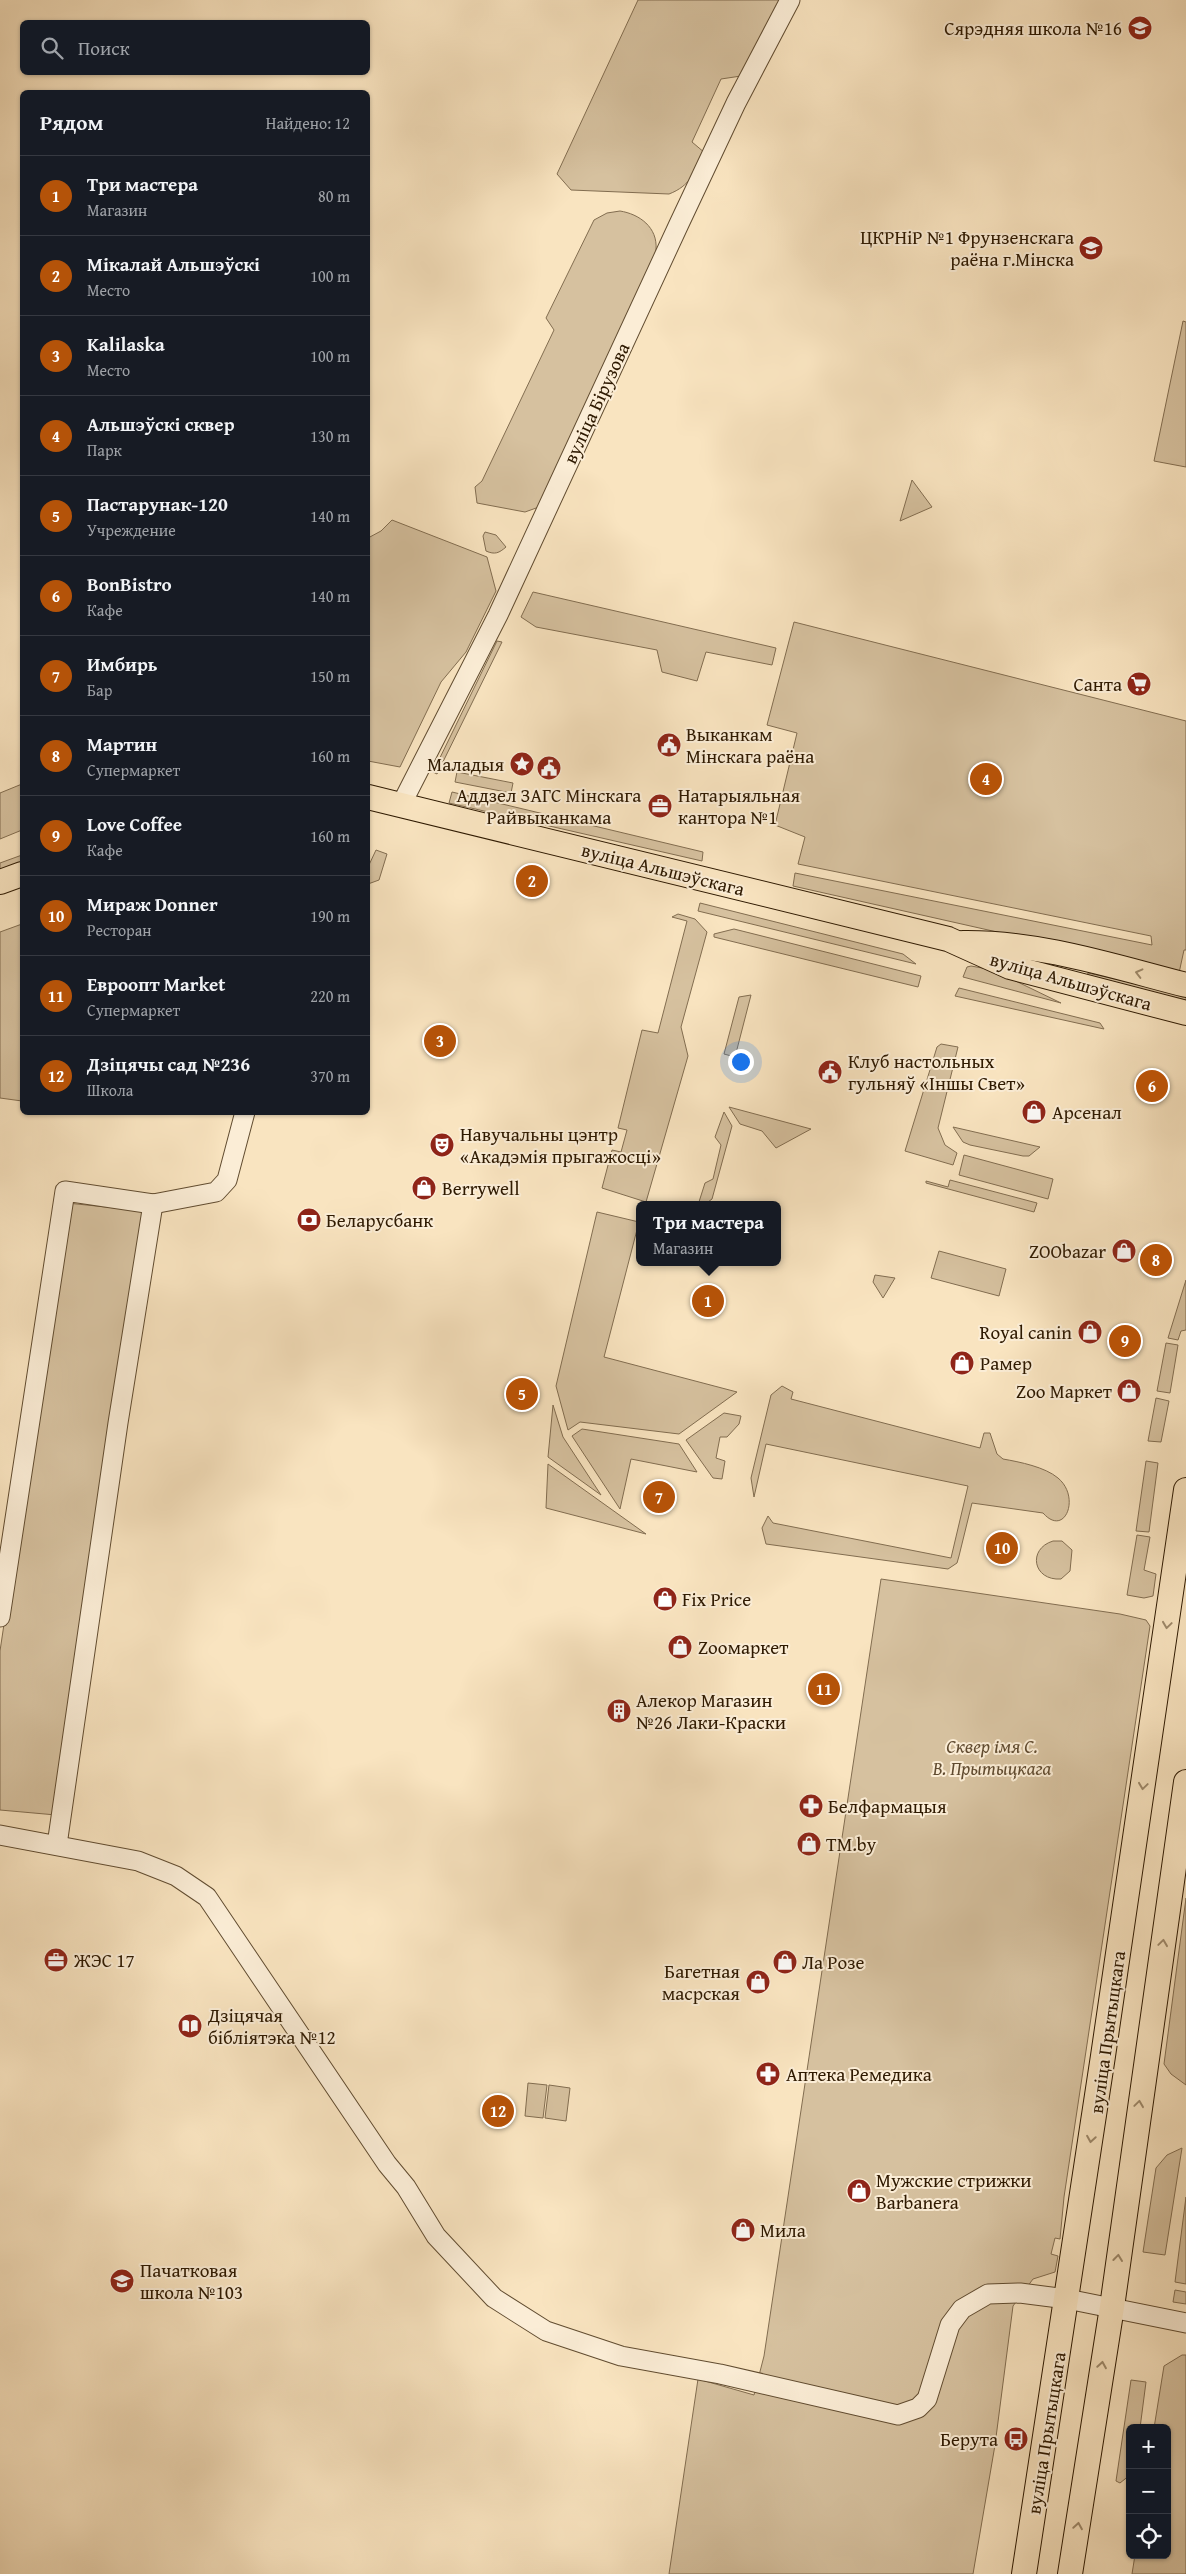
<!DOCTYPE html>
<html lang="ru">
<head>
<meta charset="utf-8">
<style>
  :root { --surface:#171b24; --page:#242831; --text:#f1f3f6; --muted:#9ea1a6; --line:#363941; --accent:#b45309 }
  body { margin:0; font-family:"Gentium Book Plus",serif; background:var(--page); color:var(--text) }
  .controls { position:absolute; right:15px; bottom:15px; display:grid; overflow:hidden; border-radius:8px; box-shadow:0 1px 4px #0004 }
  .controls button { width:45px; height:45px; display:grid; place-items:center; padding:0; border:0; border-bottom:1px solid var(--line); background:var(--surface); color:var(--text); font:25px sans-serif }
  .you { position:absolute; left:740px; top:1061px; width:18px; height:18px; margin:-12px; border:4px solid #fff; border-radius:50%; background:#1a73e8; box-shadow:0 0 0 8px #1a73e833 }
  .badge { display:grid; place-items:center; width:32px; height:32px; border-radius:50%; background:var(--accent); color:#fff; font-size:16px; font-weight:700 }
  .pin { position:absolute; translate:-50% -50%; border:2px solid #fff; box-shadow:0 1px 5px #0006 }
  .popup { position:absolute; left:636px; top:1201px; width:145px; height:65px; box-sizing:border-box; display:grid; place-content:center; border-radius:8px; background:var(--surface); filter:drop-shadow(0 1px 4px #0005); font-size:16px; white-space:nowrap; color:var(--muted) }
  .popup b { font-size:19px; color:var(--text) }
  .popup::after { content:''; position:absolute; left:50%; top:100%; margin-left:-10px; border:10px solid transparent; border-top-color:var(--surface) }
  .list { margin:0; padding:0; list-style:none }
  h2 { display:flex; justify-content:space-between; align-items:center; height:65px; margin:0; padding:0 20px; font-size:21px }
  h2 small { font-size:16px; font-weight:400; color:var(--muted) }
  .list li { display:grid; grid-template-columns:32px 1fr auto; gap:15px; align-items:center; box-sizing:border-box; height:80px; padding:0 20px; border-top:1px solid var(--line) }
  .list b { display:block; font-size:19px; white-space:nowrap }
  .list p { margin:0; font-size:16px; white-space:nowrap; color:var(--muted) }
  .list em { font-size:16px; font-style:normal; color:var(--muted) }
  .icon { flex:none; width:28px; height:28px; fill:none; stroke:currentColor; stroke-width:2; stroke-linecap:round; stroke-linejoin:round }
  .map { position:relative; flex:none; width:1186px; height:2574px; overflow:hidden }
  .search { position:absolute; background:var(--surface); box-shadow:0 1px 4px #0004; left:20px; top:20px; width:350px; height:55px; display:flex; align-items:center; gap:12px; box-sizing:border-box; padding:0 18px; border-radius:8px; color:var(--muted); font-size:19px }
  .panel { position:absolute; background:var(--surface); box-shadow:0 1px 4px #0004; left:20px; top:90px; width:350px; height:1025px; border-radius:8px }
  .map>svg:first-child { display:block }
  .green { fill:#d6c19f; stroke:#826d50 }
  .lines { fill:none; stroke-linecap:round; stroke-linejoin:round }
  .minor-casing { stroke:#614c30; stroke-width:21 }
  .major-casing { stroke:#2e1900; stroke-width:26 }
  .minor { stroke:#fbedd6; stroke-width:19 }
  .major { stroke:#f9e4c0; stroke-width:24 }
  .oneway { stroke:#9e896a }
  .labels { text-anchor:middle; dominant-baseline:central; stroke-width:4; stroke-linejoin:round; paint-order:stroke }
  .poi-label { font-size:19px; fill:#2e1900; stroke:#fbedd6; text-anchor:start }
  .street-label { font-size:19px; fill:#2e1900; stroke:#fbedd6 }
  .park-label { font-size:19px; font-style:italic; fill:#604b30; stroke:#fbedd6 }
</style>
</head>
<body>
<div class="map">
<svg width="1186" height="2574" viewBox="0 0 1186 2574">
  <rect width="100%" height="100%" fill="#f9e4c0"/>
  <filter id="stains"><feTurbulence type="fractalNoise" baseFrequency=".004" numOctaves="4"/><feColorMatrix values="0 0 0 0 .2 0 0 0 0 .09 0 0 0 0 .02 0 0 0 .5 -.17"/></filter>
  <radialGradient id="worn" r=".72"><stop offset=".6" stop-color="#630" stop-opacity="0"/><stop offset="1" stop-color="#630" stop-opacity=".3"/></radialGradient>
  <g class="green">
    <path d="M638 0H781L741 76 721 79 692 142 705 153C695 172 690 186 669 194L571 190 557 174Z"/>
    <path d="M620 211C639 214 658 227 656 250 655 259 649 270 646 280L539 507 525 512 477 503 475 487 482 481 554 330 546 318 594 220 607 213Z"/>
    <polygon points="1183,321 1186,322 1186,467 1154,461"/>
    <polygon points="912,480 932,507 900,521"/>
    <polygon points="392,520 487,557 496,591 466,652 441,682 400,767 368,761 368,538 381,531"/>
    <path d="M485 532 496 535 506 547C499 553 495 555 486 551L483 536Z"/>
    <polygon points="533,592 776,648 772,665 706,652 697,681 662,672 657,650 536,627 521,617"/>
    <polygon points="794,622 1186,721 1186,950 1184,950 1179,973 793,886 795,873 1152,945 1151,936 798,864 805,837 775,825 797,733 767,725"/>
    <polygon points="497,641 502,642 437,774 433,772"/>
    <polygon points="457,772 513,783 511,793 455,782"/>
    <polygon points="22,784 22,830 0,839 0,793"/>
    <polygon points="452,792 703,852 702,861 449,803"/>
    <polygon points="376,850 387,854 379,880 368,884 368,867"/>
    <polygon points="22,855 22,865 0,873 0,863"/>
    <polygon points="700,903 903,954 916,964 698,911"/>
    <polygon points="678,914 695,919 707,932 681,1027 688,1056 646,1202 602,1188 612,1150 621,1152 627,1130 618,1128 642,1030 658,1033 687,921 672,917"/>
    <polygon points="22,924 22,1101 0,1098 0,932"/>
    <polygon points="734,929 921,976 918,987 714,937 714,934"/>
    <polygon points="971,966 993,970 1061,1003 963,977 967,967"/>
    <polygon points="1088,973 1186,995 1186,1000 1086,977"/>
    <polygon points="959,988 1100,1023 1104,1029 955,996"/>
    <polygon points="751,995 735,1057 724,1054 739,997"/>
    <polygon points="941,1044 958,1047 938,1128 945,1145 957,1153 953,1165 905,1151 937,1047"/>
    <polygon points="729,1107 811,1129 776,1148 762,1131 740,1124"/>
    <polygon points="724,1112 732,1126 712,1199 704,1205 698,1205 705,1183 713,1179 721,1145 715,1137"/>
    <polygon points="953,1127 1040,1147 1029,1156 1023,1156 970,1145 963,1142"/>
    <polygon points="964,1155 1053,1179 1048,1199 959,1175"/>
    <polygon points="950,1180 1037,1203 1034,1212 926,1183 926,1181 948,1187"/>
    <polygon points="67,1203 145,1211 56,1815 0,1810 0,1651"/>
    <polygon points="597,1212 639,1222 604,1357 737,1392 679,1434 580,1422 568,1430 556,1386"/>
    <polygon points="939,1251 1006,1269 999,1296 931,1278"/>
    <polygon points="875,1275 895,1278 883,1298 873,1282"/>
    <polygon points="1186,1280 1186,1330 1181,1331 1178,1340 1168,1338"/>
    <polygon points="1166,1343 1178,1345 1170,1393 1157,1391"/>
    <path d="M782 1386 793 1392 791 1399 980 1448 984 1433H990L997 1454 1003 1459C1020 1462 1045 1467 1058 1478 1081 1497 1065 1538 1043 1513L972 1503 959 1556 957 1563 948 1569 766 1544 762 1528 768 1516 773 1523 951 1558 968 1486 766 1444 754 1497 751 1478 771 1395Z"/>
    <polygon points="1156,1398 1169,1401 1161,1442 1148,1441"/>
    <polygon points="553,1405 563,1437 601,1495 548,1457"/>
    <polygon points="724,1413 741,1416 739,1424 727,1437 720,1437 716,1458 725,1461 722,1479 713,1478 686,1440"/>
    <polygon points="582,1429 679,1444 697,1472 631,1459 620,1509 572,1436"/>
    <polygon points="1146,1461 1158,1463 1149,1532 1136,1531"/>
    <polygon points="548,1464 646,1534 546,1508"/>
    <polygon points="1137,1535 1150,1537 1144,1570 1156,1574 1153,1596 1144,1598 1127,1595"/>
    <path d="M1053 1541H1062L1072 1550 1070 1571 1061 1579C1033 1581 1027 1549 1053 1541Z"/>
    <polygon points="881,1579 1120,1614 1146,1620 1150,1626 1064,2197 1060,2239 1055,2238 1051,2254 1058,2256 1055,2272 1033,2279 1013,2306 995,2445 973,2574 669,2574 698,2379 754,2395 764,2356"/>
    <polygon points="1186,1898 1186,2085 1171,2074 1164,2064"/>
    <polygon points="528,2083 547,2085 543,2118 525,2116"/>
    <polygon points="549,2085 570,2088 566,2121 545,2118"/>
    <polygon points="1182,2148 1165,2255 1143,2252 1156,2168 1167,2155"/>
    <polygon points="1186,2197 1186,2284 1175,2282"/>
    <polygon points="1175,2290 1186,2292 1186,2304 1173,2302"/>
    <polygon points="1182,2355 1186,2355 1186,2574 1132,2574 1135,2555 1167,2555 1167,2428 1154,2428 1164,2366"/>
    <polygon points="1131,2380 1146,2382 1140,2428 1130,2428 1130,2475 1120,2483 1116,2481"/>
  </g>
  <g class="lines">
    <defs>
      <g id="minor">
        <polyline points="401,805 498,615 679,224 736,103 790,0"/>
        <polyline points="0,1617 65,1191 153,1204 216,1192 227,1180 245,1112"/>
        <polyline points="0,1835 138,1861 176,1876 207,1897 387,2164 406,2187 436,2236 494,2298 546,2331 621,2356 720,2374 898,2415 918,2408 927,2399 950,2325 962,2309 988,2294 1020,2293 1067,2299 1186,2323"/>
        <polyline points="57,1845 118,1423 153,1204"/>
      </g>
      <g id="major">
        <polyline points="368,797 948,939 1010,967 1186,1013"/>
        <polyline points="0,882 22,874"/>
        <path d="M963 943C1039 942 1112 966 1186 985"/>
        <polyline points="1024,2574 1103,2056 1186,1490"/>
        <polyline points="1070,2574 1112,2307 1186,1782"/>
      </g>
    </defs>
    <use href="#minor" class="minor-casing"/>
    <use href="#major" class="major-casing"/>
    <use href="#minor" class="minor"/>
    <use href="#major" class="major"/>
  </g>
  <defs><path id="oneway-chevron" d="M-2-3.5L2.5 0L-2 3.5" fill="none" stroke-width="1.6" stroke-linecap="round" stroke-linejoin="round" transform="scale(1.25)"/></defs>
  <g class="oneway">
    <use href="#oneway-chevron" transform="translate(1139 973) rotate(-166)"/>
    <use href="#oneway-chevron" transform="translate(1167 1625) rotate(98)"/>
    <use href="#oneway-chevron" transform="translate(1143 1786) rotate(98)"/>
    <use href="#oneway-chevron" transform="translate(1163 1943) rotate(-82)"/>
    <use href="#oneway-chevron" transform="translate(1139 2104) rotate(-82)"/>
    <use href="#oneway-chevron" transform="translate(1091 2139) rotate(99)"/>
    <use href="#oneway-chevron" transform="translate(1118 2258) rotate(-83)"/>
    <use href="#oneway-chevron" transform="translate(1102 2365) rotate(-81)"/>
    <use href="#oneway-chevron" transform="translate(1078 2526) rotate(-81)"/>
  </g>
  <defs>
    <symbol id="school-disc" viewBox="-11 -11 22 22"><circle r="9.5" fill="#8f2418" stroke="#fbedd6"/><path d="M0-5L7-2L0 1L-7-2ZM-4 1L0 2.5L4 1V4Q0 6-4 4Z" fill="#fff"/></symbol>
    <symbol id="supermarket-disc" viewBox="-11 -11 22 22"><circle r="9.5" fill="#8f2418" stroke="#fbedd6"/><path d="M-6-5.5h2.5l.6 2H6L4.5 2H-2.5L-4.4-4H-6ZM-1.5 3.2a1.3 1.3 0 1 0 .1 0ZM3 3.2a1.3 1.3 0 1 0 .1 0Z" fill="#fff"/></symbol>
    <symbol id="civic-disc" viewBox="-11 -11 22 22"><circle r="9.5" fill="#8f2418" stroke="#fbedd6"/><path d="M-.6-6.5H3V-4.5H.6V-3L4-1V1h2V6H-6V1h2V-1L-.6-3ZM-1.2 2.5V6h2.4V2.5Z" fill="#fff"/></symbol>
    <symbol id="sight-disc" viewBox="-11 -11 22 22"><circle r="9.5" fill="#8f2418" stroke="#fbedd6"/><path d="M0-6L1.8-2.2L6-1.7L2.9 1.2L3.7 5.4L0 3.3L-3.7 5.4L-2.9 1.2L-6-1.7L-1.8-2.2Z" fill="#fff"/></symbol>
    <symbol id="office-disc" viewBox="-11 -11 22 22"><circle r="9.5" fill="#8f2418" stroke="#fbedd6"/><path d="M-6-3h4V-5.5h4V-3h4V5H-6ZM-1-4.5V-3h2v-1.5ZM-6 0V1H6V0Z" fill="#fff"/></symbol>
    <symbol id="shop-disc" viewBox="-11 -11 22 22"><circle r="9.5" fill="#8f2418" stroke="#fbedd6"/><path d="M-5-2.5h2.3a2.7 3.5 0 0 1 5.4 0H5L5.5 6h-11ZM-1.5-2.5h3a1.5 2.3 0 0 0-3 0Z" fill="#fff"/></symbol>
    <symbol id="theatre-disc" viewBox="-11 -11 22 22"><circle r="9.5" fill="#8f2418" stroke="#fbedd6"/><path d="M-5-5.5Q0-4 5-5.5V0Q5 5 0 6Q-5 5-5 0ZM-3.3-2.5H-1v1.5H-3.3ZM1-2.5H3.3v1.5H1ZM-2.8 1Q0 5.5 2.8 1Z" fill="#fff"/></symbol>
    <symbol id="bank-disc" viewBox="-11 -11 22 22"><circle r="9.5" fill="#8f2418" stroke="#fbedd6"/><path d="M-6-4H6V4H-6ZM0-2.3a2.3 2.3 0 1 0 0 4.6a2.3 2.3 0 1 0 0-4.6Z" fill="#fff"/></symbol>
    <symbol id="building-disc" viewBox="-11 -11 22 22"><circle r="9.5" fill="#8f2418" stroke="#fbedd6"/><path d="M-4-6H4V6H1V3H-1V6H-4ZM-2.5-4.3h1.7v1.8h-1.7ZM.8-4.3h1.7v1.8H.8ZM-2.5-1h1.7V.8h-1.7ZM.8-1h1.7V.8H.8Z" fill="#fff"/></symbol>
    <symbol id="pharmacy-disc" viewBox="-11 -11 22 22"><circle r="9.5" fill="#8f2418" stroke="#fbedd6"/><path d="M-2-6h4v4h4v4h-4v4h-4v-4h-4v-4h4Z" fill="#fff"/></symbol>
    <symbol id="library-disc" viewBox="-11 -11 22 22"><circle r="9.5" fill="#8f2418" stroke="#fbedd6"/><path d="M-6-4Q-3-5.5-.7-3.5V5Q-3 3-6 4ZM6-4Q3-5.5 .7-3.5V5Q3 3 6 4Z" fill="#fff"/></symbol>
    <symbol id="bus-disc" viewBox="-11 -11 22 22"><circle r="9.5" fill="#8f2418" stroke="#fbedd6"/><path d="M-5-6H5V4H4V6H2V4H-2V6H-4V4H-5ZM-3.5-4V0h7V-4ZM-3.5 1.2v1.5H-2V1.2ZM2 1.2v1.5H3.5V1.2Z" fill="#fff"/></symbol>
  </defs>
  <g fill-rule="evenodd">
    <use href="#school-disc" x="1126" y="14" width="28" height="28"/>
    <use href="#school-disc" x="1077" y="234" width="28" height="28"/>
    <use href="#supermarket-disc" x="1125" y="670" width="28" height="28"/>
    <use href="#civic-disc" x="655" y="731" width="28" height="28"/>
    <use href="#sight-disc" x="508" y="750" width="28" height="28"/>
    <use href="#civic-disc" x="535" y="754" width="28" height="28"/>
    <use href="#office-disc" x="646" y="792" width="28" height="28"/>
    <use href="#civic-disc" x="816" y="1058" width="28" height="28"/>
    <use href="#shop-disc" x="1020" y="1098" width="28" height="28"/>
    <use href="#theatre-disc" x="428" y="1131" width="28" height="28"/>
    <use href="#shop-disc" x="410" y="1174" width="28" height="28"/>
    <use href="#bank-disc" x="295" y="1206" width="28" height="28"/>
    <use href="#shop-disc" x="1110" y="1237" width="28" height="28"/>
    <use href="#shop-disc" x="1076" y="1318" width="28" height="28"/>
    <use href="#shop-disc" x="948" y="1349" width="28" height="28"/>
    <use href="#shop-disc" x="1115" y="1377" width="28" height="28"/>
    <use href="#shop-disc" x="651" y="1585" width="28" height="28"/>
    <use href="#shop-disc" x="666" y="1633" width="28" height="28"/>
    <use href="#building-disc" x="605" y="1697" width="28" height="28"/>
    <use href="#pharmacy-disc" x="797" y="1792" width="28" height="28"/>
    <use href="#shop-disc" x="795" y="1830" width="28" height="28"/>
    <use href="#office-disc" x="42" y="1946" width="28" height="28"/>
    <use href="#shop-disc" x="771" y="1948" width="28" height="28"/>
    <use href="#shop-disc" x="744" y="1968" width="28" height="28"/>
    <use href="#library-disc" x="176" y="2012" width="28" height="28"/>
    <use href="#pharmacy-disc" x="754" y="2060" width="28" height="28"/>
    <use href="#shop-disc" x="845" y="2177" width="28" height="28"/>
    <use href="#shop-disc" x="729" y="2216" width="28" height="28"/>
    <use href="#school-disc" x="108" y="2267" width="28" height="28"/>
    <use href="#bus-disc" x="1002" y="2425" width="28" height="28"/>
  </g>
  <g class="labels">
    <g class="poi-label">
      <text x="1122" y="28" text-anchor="end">Сярэдняя школа №16</text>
      <text x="1074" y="237" text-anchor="end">ЦКРНіР №1 Фрунзенскага<tspan x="1074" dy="22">раёна г.Мінска</tspan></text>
      <text x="1122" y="684" text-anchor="end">Санта</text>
      <text x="686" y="734">Выканкам<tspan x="686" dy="22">Мінскага раёна</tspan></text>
      <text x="504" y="764" text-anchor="end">Маладыя</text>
      <text x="549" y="795" text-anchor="middle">Аддзел ЗАГС Мінскага<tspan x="549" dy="22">Райвыканкама</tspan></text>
      <text x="678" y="795">Натарыяльная<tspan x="678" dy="22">кантора №1</tspan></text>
      <text x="848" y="1061">Клуб настольных<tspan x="848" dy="22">гульняў «Іншы Свет»</tspan></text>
      <text x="1052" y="1112">Арсенал</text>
      <text x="460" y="1134">Навучальны цэнтр<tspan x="460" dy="22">«Акадэмія прыгажосці»</tspan></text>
      <text x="442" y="1188">Berrywell</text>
      <text x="326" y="1220">Беларусбанк</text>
      <text x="1106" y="1251" text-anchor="end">ZOObazar</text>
      <text x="1072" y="1332" text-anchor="end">Royal canin</text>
      <text x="980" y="1363">Рамер</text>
      <text x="1112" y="1391" text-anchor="end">Zoo Маркет</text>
      <text x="682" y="1599">Fix Price</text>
      <text x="698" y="1647">Zooмаркет</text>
      <text x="636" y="1700">Алекор Магазин<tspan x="636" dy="22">№26 Лаки-Краски</tspan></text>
      <text x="828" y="1806">Белфармацыя</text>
      <text x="826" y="1844">TM.by</text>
      <text x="74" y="1960">ЖЭС 17</text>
      <text x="802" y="1962">Ла Розе</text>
      <text x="740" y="1971" text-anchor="end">Багетная<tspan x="740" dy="22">масрская</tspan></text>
      <text x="208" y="2015">Дзіцячая<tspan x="208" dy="22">бібліятэка №12</tspan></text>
      <text x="786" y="2074">Аптека Ремедика</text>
      <text x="876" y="2180">Мужские стрижки<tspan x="876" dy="22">Barbanera</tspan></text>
      <text x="760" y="2230">Мила</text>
      <text x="140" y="2270">Пачатковая<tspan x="140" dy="22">школа №103</tspan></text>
      <text x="998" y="2439" text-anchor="end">Берута</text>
    </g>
    <g class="street-label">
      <text transform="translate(596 403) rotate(-65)">вуліца Бірузова</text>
      <text transform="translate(663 869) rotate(14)">вуліца Альшэўскага</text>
      <text transform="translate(1071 981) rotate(16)">вуліца Альшэўскага</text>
      <text transform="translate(1107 2032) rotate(-82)">вуліца Прытыцкага</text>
      <text transform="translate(1046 2433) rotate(-81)">вуліца Прытыцкага</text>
    </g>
    <g class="park-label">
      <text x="992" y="1746">Сквер імя С.<tspan x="992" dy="22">В. Прытыцкага</tspan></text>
    </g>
  </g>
  <rect width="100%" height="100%" filter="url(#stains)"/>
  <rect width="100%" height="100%" fill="url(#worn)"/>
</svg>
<div class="controls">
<button>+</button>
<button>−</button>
<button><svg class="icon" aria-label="locate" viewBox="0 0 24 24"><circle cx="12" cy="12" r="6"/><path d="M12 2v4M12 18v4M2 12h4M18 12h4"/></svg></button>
</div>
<div class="you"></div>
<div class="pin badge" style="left:708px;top:1301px">1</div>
<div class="popup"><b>Три мастера</b>Магазин</div>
<div class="pin badge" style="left:532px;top:881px">2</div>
<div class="pin badge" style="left:440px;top:1041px">3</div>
<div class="pin badge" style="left:986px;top:779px">4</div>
<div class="pin badge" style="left:522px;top:1394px">5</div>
<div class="pin badge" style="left:1152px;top:1086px">6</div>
<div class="pin badge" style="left:659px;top:1497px">7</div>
<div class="pin badge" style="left:1156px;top:1260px">8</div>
<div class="pin badge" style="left:1125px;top:1341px">9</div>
<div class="pin badge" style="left:1002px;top:1548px">10</div>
<div class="pin badge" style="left:824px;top:1689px">11</div>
<div class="pin badge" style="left:498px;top:2111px">12</div>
<div class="search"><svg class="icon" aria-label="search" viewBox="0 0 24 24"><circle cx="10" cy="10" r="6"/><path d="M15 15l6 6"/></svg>Поиск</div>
<section class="panel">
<h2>Рядом<small>Найдено: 12</small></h2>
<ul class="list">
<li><span class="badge">1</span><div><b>Три мастера</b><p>Магазин</p></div><em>80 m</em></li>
<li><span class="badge">2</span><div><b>Мікалай Альшэўскі</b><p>Место</p></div><em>100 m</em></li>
<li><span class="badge">3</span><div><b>Kalilaska</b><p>Место</p></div><em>100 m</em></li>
<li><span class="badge">4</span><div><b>Альшэўскі сквер</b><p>Парк</p></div><em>130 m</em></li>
<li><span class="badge">5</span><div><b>Пастарунак-120</b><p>Учреждение</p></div><em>140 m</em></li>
<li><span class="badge">6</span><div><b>BonBistro</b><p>Кафе</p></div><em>140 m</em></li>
<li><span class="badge">7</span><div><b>Имбирь</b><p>Бар</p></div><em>150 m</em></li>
<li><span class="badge">8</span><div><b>Мартин</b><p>Супермаркет</p></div><em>160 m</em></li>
<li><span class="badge">9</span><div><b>Love Coffee</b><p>Кафе</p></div><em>160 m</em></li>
<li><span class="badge">10</span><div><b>Мираж Donner</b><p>Ресторан</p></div><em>190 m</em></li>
<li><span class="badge">11</span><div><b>Евроопт Market</b><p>Супермаркет</p></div><em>220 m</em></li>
<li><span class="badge">12</span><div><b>Дзіцячы сад №236</b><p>Школа</p></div><em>370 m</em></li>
</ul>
</section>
</div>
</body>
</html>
